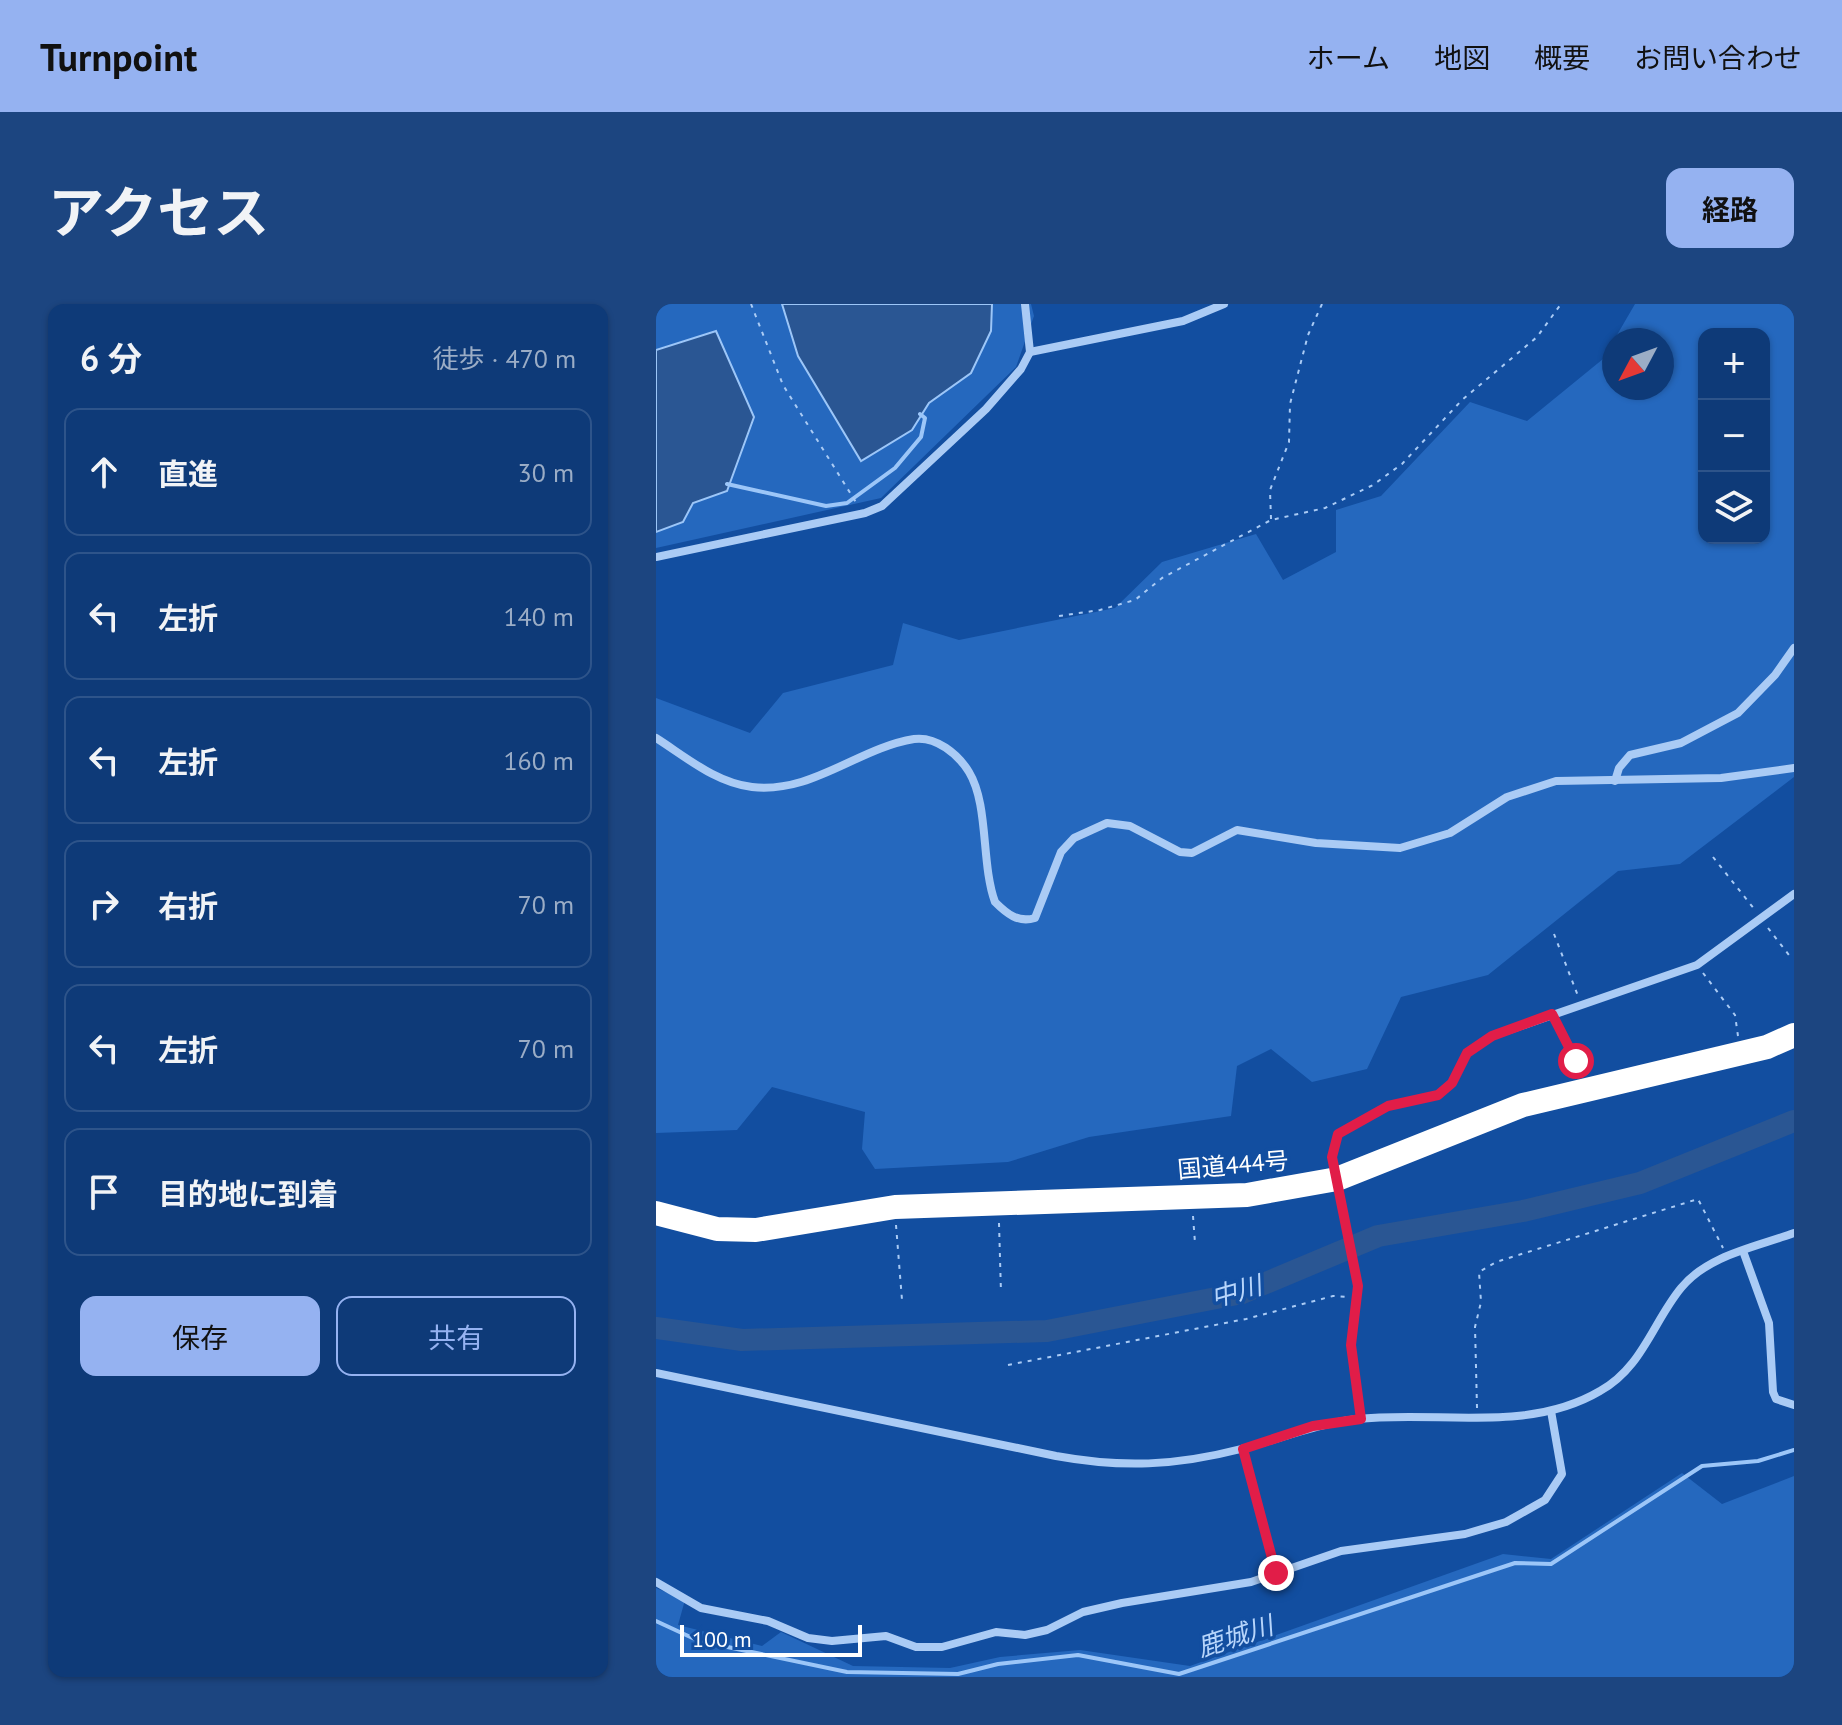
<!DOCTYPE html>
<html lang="ja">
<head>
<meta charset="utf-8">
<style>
  :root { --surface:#0e3a78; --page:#1c4580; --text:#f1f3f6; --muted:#9badc6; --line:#2e548a; --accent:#95b2f1 }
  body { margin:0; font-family:"PT Sans","Noto Sans JP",sans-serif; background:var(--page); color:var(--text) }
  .controls { position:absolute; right:24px; top:24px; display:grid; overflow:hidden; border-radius:16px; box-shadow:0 2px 6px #0004 }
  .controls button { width:72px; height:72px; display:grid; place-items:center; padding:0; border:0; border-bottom:2px solid var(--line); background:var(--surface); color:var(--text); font:40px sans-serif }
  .compass { position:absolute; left:946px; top:24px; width:72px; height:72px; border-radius:50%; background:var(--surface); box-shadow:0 2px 6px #0004; rotate:229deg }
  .scale { position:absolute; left:24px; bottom:20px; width:182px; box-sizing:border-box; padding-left:8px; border:4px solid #fff; border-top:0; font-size:22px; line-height:28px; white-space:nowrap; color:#fff; -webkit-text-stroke:6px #124ea0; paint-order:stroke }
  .stop { position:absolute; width:24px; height:24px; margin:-18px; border:6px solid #e11d48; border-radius:50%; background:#fff }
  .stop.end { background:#e11d48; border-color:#fff; box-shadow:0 2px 8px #0008 }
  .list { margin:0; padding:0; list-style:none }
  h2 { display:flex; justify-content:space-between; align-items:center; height:104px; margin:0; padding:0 32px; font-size:34px }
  h2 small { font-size:26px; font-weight:400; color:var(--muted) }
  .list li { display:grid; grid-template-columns:52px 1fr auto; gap:24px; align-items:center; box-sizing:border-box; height:128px; margin:0 16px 16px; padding:0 16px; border:2px solid var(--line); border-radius:16px }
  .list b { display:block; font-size:30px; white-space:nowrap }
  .list em { font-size:26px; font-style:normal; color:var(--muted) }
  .actions { display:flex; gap:16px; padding:24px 32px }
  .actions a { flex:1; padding:18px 0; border:2px solid var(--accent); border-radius:16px; text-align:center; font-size:28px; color:var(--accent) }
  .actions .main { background:var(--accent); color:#111 }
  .icon { flex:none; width:44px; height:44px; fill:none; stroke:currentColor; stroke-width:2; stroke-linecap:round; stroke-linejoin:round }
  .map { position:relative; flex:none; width:1138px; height:1373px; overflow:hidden; border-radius:16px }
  header { display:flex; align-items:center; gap:48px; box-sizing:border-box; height:112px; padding:0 40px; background:var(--accent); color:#111 }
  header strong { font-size:38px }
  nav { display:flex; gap:44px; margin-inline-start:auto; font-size:28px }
  .intro { display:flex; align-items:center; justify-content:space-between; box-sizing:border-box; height:192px; padding:0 48px }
  h1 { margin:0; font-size:56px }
  .button { padding:20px 36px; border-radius:16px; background:var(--accent); color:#111; font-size:28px; font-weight:700 }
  main { display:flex; gap:48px; padding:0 48px }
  aside { flex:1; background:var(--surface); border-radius:16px; box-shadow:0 2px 6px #0004 }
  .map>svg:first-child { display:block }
  .green { fill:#2568be; fill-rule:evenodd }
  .water { fill:#2a5693; stroke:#9cc6f8; stroke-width:2 }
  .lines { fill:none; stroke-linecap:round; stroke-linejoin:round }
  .stream { stroke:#9cc6f8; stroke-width:4 }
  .river { stroke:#2a5693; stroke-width:22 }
  .path { stroke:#aacbf5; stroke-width:2; stroke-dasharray:4 6; stroke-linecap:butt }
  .street { stroke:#aacbf5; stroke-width:8 }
  .highway { stroke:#fff; stroke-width:24 }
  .route { stroke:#e11d48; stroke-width:10 }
  .labels { text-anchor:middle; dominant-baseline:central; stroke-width:7; stroke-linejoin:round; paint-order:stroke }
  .street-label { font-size:24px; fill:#fff; stroke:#124ea0 }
  .water-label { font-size:26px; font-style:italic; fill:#b7d5fb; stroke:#124ea0 }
</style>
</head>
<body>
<header>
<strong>Turnpoint</strong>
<nav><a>ホーム</a><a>地図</a><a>概要</a><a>お問い合わせ</a></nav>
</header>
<div class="intro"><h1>アクセス</h1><a class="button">経路</a></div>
<main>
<aside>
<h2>6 分<small>徒歩 · 470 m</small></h2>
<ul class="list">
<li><svg class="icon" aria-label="ahead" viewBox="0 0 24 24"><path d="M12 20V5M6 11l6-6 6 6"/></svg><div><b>直進</b></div><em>30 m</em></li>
<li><svg class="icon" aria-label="left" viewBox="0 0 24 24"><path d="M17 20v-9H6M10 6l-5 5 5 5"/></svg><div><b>左折</b></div><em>140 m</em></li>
<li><svg class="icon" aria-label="left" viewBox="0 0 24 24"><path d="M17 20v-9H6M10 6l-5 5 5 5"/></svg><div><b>左折</b></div><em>160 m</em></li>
<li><svg class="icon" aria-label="right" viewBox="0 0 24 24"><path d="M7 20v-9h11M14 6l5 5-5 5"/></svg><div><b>右折</b></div><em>70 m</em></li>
<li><svg class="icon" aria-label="left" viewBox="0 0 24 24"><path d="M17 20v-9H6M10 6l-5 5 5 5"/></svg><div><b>左折</b></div><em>70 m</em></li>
<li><svg class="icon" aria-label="arrive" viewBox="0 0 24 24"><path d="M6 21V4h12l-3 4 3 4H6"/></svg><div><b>目的地に到着</b></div></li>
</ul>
<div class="actions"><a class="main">保存</a><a>共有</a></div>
</aside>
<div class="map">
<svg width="1138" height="1373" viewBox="0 0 1138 1373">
  <rect width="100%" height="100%" fill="#124ea0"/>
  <g class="green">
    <polygon points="0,0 126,0 142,52 256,126 273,99 315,69 335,27 336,0 375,0 378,12 360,63 225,194 0,244 0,228 27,218 37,199 71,187 60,28 0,46"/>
    <path d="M979 0H1138V473L1024 560 962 567 832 671 745 693 711 765 656 778 615 745 581 762 575 812 433 833 352 858 219 865 206 845 209 808 116 783 81 826 0 829V394L94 429 127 389 237 361 247 319 303 336 459 304 506 258 600 230 627 276 680 248V206L725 192 814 98 871 117 947 55ZM1048 30H1108V234H1048ZM958 36H1006V84H958Z"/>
    <polygon points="1026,1169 1066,1200 1138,1172 1138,1373 0,1373 0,1284 29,1296 22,1321 106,1342 125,1328 197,1362 294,1364 344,1353 424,1346 534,1362 847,1250 895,1255"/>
  </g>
  <g class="water">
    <polygon points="126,0 336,0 335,27 315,69 273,99 256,126 205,157 142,52"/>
    <polygon points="60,27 98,113 71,187 37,199 27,218 0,228 0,46"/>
  </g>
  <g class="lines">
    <g class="stream">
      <polyline points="71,180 170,202 191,199 239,164 265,133 269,114 264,110"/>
      <polyline points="0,1317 43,1337 191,1368 302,1370 342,1360 422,1351 523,1370 859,1259 895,1260 1046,1162 1102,1157 1138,1146"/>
    </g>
    <polyline class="river" points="0,1024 86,1036 391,1027 586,989 722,932 867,907 984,879 1138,817"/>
    <g class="path">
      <polyline points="95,0 127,81 201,200"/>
      <polyline points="615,215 614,186 633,138 634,100 652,31 666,0"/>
      <polyline points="403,312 444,306 479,296 506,274 615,216 669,204 717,181 746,160 806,96 881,33 905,0"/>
      <polyline points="1057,553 1099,606"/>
      <polyline points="1112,624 1136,655"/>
      <polyline points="898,630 922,692"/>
      <polyline points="1047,669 1079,711 1082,732"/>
      <polyline points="900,719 920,757"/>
      <polyline points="537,912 539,939"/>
      <polyline points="343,919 345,989"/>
      <polyline points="240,921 246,996"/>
      <polyline points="352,1061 590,1015 677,992 691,993"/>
      <polyline points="821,1104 819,1023 825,998 823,968 840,958 1042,895 1067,944"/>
    </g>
    <g class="street">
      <polyline points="374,48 527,17 568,0"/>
      <polyline points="0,253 209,209 226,202 330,105 365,65 374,48 369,0"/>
      <path d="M0 434C30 453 60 479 96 483 156 490 202 444 258 435 280 432 302 450 313 468 333 501 325 560 339 598 351 610 362 619 379 614L405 548 418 534 451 519 474 522 524 548 536 549 581 526 660 539 744 544 794 529 851 493 900 477 1065 474 1138 464"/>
      <polyline points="959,477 963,464 974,451 1025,439 1082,409 1119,371 1138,344"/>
      <polyline points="1087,947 1113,1019 1117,1088 1120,1095 1138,1101"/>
      <path d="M0 1069 400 1152C466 1164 519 1162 585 1145 624 1135 660 1120 701 1115 782 1106 871 1130 944 1087 986 1064 997 1018 1025 984 1052 951 1100 943 1138 929"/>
      <polyline points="705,1115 695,1041 702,982 676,853 682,830 732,802 782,791 796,779 811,749 836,732 1041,661 1138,590"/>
      <polyline points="587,1145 620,1269"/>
      <polyline points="0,1278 45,1304 112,1317 152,1334 176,1337 230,1332 260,1343 286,1343 340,1328 369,1331 391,1326 427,1308 466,1299 595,1278 685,1247 809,1230 850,1218 889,1196 906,1170 895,1107"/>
    </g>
    <polyline class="highway" points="0,909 61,925 100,926 239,903 591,891 681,875 867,801 1111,743 1138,731"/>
  </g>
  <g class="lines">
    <polyline class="route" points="620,1269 587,1145 657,1122 705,1115 695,1041 702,982 676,853 682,830 732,802 782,791 796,779 811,749 836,732 896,710 920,757"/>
  </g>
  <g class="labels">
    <g class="street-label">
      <text transform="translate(577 861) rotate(-5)">国道444号</text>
    </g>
    <g class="water-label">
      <text transform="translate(580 987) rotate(-16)">中川</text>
      <text transform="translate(579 1332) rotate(-18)">鹿城川</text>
    </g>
  </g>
</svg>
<div class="controls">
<button>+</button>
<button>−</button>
<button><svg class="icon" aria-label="layers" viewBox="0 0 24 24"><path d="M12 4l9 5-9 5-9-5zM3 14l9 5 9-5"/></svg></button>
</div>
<svg class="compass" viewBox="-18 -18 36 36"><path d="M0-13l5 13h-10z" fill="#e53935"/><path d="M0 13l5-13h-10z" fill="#9badc6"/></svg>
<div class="scale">100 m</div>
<div class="stop" style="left:920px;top:757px"></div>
<div class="stop end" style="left:620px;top:1269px"></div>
</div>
</main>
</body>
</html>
